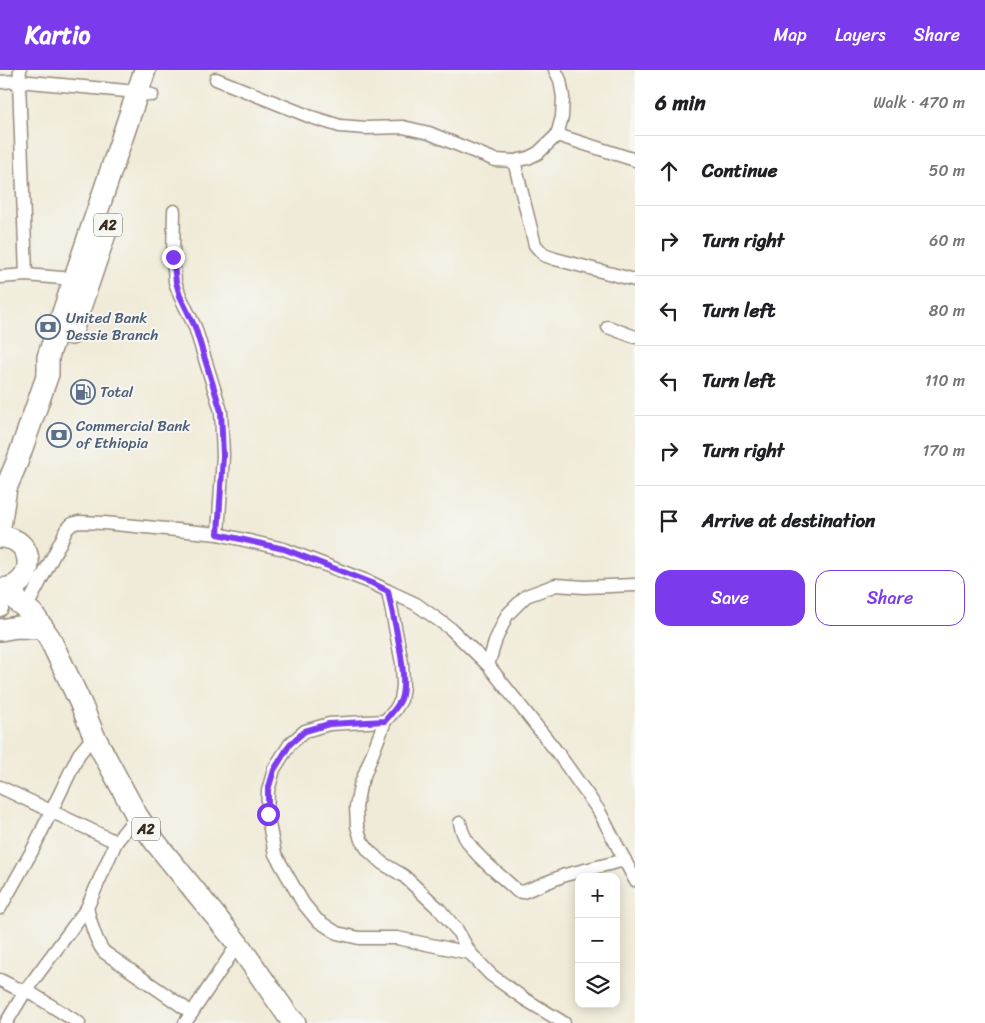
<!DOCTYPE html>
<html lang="en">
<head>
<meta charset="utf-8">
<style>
  :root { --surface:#fff; --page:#f2f2f2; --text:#202124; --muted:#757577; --line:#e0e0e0; --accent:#7c3aed }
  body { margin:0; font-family:Sriracha,sans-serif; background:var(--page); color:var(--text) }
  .controls { position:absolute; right:15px; bottom:15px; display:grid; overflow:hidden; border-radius:10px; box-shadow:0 2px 12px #0003 }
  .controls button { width:45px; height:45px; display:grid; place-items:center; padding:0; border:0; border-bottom:1px solid var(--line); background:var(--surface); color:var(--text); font:25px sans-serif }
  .stop { position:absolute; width:15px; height:15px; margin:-11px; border:4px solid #7c3aed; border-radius:50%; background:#fff }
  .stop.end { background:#7c3aed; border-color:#fff; box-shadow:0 1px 5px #0008 }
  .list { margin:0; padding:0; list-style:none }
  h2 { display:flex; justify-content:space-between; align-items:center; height:65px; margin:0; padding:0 20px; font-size:21px }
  h2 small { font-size:16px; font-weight:400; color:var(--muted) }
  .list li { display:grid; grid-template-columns:32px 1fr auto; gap:15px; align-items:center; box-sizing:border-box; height:70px; padding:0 20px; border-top:1px solid var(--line) }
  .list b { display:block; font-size:19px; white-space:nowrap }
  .list em { font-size:16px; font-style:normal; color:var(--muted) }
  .actions { display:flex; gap:10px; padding:15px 20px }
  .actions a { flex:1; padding:11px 0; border:1px solid var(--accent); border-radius:15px; text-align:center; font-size:18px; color:var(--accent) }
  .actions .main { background:var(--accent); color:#fff }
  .icon { flex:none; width:28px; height:28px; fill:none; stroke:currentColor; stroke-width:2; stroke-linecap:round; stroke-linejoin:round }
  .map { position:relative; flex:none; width:635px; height:953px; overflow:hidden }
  header { display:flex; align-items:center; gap:30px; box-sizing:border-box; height:70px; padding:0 25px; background:var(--accent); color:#fff }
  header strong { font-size:24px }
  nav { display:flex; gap:28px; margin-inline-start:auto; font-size:18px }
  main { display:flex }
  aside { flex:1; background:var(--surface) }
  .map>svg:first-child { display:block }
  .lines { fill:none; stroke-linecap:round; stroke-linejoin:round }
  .street-casing { stroke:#968a7b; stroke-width:15 }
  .secondary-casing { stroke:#968a7b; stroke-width:19 }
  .highway-casing { stroke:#968a7b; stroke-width:24 }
  .street { stroke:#fff; stroke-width:12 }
  .secondary { stroke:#fff; stroke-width:16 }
  .highway { stroke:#fff; stroke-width:21 }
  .route { stroke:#7c3aed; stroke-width:6 }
  .labels { text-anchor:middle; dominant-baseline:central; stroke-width:4; stroke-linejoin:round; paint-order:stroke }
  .shield { fill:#f6f6f2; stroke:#73675e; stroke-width:1 }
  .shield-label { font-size:14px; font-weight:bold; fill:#3b2a1e }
  .service-label { font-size:15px; fill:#4e5e75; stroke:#f6f6f2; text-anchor:start }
</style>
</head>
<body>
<header>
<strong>Kartio</strong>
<nav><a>Map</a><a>Layers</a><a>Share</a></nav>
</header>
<main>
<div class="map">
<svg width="635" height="953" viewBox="0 0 635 953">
  <rect width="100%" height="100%" fill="#f6f6f2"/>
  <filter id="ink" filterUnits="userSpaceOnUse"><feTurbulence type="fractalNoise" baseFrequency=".02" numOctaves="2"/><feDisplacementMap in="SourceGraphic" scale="10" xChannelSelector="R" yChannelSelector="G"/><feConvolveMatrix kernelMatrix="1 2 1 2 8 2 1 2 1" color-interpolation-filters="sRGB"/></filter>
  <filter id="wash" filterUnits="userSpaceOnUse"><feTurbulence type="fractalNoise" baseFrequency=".0096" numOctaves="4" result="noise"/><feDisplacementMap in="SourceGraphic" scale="20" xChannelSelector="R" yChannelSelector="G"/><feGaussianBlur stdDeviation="1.12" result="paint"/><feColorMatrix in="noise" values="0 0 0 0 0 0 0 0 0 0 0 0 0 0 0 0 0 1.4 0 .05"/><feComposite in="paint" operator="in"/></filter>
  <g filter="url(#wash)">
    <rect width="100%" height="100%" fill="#f0ebd8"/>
  </g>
  <g filter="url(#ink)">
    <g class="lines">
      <defs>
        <g id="street">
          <polyline points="20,0 19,11 26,205"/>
          <polyline points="216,9 311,47 340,56 366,58 403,57 429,63 495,90 514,91 528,88 538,83 557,65 562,47 563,27 560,10 555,0"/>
          <polyline points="0,12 19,11 137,22 152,25"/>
          <polyline points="557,65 635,90"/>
          <polyline points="514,91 535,175 544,185 555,189 635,210"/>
          <polyline points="174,141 173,187 175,212 180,226 195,257 221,341 223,386 218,464"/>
          <polyline points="0,207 26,205 74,209 80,210"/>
          <polyline points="608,257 635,267"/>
          <polyline points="388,521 402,593 403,616 401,630 395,640 385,651 360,716 356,737 357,756 361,770 369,781 382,793 404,806 440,840 457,860 470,883 491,905 523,928 564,953"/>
          <polyline points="31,529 62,469 66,460 72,454 79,452 104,453 218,464 284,479 372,513 388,521 416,534 451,559 488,595 557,682 599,741 635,810"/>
          <polyline points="488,595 496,569 507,545 526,526 556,515 584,517 635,515"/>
          <polyline points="385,651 329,654 305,661 290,674 274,699 268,721 267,744 275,784 303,833 317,850 337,863 359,868 397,868 470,883"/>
          <polyline points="0,717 116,772"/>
          <path d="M460 753C464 780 498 802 517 821L523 822 565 805 625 790"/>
          <polyline points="0,838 32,781 79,684 94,666"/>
          <path d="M87 838C91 853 95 870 104 882L192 943"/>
          <polyline points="0,910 16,918 26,920 79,953"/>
          <polyline points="6,953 26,920 87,838 116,772 137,746"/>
          <polyline points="185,953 238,874"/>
        </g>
        <polyline id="secondary" points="0,538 6,519"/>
        <g id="highway">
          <polyline points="71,264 106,161"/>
          <polyline points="0,456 6,418 17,392 48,304 48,287 145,0"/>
          <path d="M0 467C38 467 37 519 0 519"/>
          <polyline points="11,518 18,532 33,544 49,567 81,634 94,666 137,746 156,773 238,874 289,947 295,953"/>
          <polyline points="0,560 17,557 43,558"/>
        </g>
      </defs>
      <use href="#street" class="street-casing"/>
      <use href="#secondary" class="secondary-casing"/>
      <use href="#highway" class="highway-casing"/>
      <use href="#street" class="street"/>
      <use href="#secondary" class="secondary"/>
      <use href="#highway" class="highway"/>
    </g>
  </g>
  <g class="lines" filter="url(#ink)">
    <path class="route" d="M173 187 176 212 180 226 195 257 221 341 223 386 218 464 284 479 372 513 388 521C393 548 409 604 401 629 398 637 391 643 385 651L329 654 305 661 290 674 274 700 268 720V744"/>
  </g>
  <defs>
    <symbol id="bank-ring" viewBox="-11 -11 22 22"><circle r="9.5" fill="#f6f6f2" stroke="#5c6f8a" stroke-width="1.5"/><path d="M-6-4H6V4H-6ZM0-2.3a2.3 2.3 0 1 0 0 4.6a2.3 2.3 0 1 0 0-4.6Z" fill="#5c6f8a"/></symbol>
    <symbol id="fuel-ring" viewBox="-11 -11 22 22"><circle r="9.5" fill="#f6f6f2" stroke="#5c6f8a" stroke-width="1.5"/><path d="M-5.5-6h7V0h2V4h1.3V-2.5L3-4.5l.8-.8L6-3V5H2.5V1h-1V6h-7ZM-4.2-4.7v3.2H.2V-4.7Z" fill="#5c6f8a"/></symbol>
  </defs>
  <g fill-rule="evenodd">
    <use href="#bank-ring" x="34" y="243" width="28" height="28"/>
    <use href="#fuel-ring" x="69" y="308" width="28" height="28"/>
    <use href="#bank-ring" x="45" y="351" width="28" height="28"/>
  </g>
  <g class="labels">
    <g class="shield">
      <rect x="94" y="143.5" width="28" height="23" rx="4"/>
      <rect x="132" y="747.5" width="28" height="23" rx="4"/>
    </g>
    <g class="shield-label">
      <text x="108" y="155">A2</text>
      <text x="146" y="759">A2</text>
    </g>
    <g class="service-label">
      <text x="66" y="248">United Bank<tspan x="66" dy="17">Dessie Branch</tspan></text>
      <text x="100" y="322">Total</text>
      <text x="76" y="356">Commercial Bank<tspan x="76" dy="17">of Ethiopia</tspan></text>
    </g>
  </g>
</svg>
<div class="controls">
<button>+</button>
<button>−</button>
<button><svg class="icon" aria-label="layers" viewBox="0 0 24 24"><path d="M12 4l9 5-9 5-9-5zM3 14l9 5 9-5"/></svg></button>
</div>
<div class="stop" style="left:268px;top:744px"></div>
<div class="stop end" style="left:173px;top:187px"></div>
</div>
<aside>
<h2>6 min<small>Walk · 470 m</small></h2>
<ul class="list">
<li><svg class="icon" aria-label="ahead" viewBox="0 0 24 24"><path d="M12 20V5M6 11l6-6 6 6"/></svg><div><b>Continue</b></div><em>50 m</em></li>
<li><svg class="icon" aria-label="right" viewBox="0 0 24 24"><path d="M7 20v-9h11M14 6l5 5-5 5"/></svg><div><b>Turn right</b></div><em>60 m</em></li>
<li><svg class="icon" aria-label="left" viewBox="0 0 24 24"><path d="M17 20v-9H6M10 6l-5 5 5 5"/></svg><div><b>Turn left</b></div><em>80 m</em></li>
<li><svg class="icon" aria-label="left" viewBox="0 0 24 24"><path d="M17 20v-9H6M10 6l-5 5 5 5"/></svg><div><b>Turn left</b></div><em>110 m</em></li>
<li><svg class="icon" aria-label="right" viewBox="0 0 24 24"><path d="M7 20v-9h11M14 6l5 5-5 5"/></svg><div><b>Turn right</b></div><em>170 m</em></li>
<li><svg class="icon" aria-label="arrive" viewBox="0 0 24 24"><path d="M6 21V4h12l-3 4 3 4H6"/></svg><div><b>Arrive at destination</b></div></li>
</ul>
<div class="actions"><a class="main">Save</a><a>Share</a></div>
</aside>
</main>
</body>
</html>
